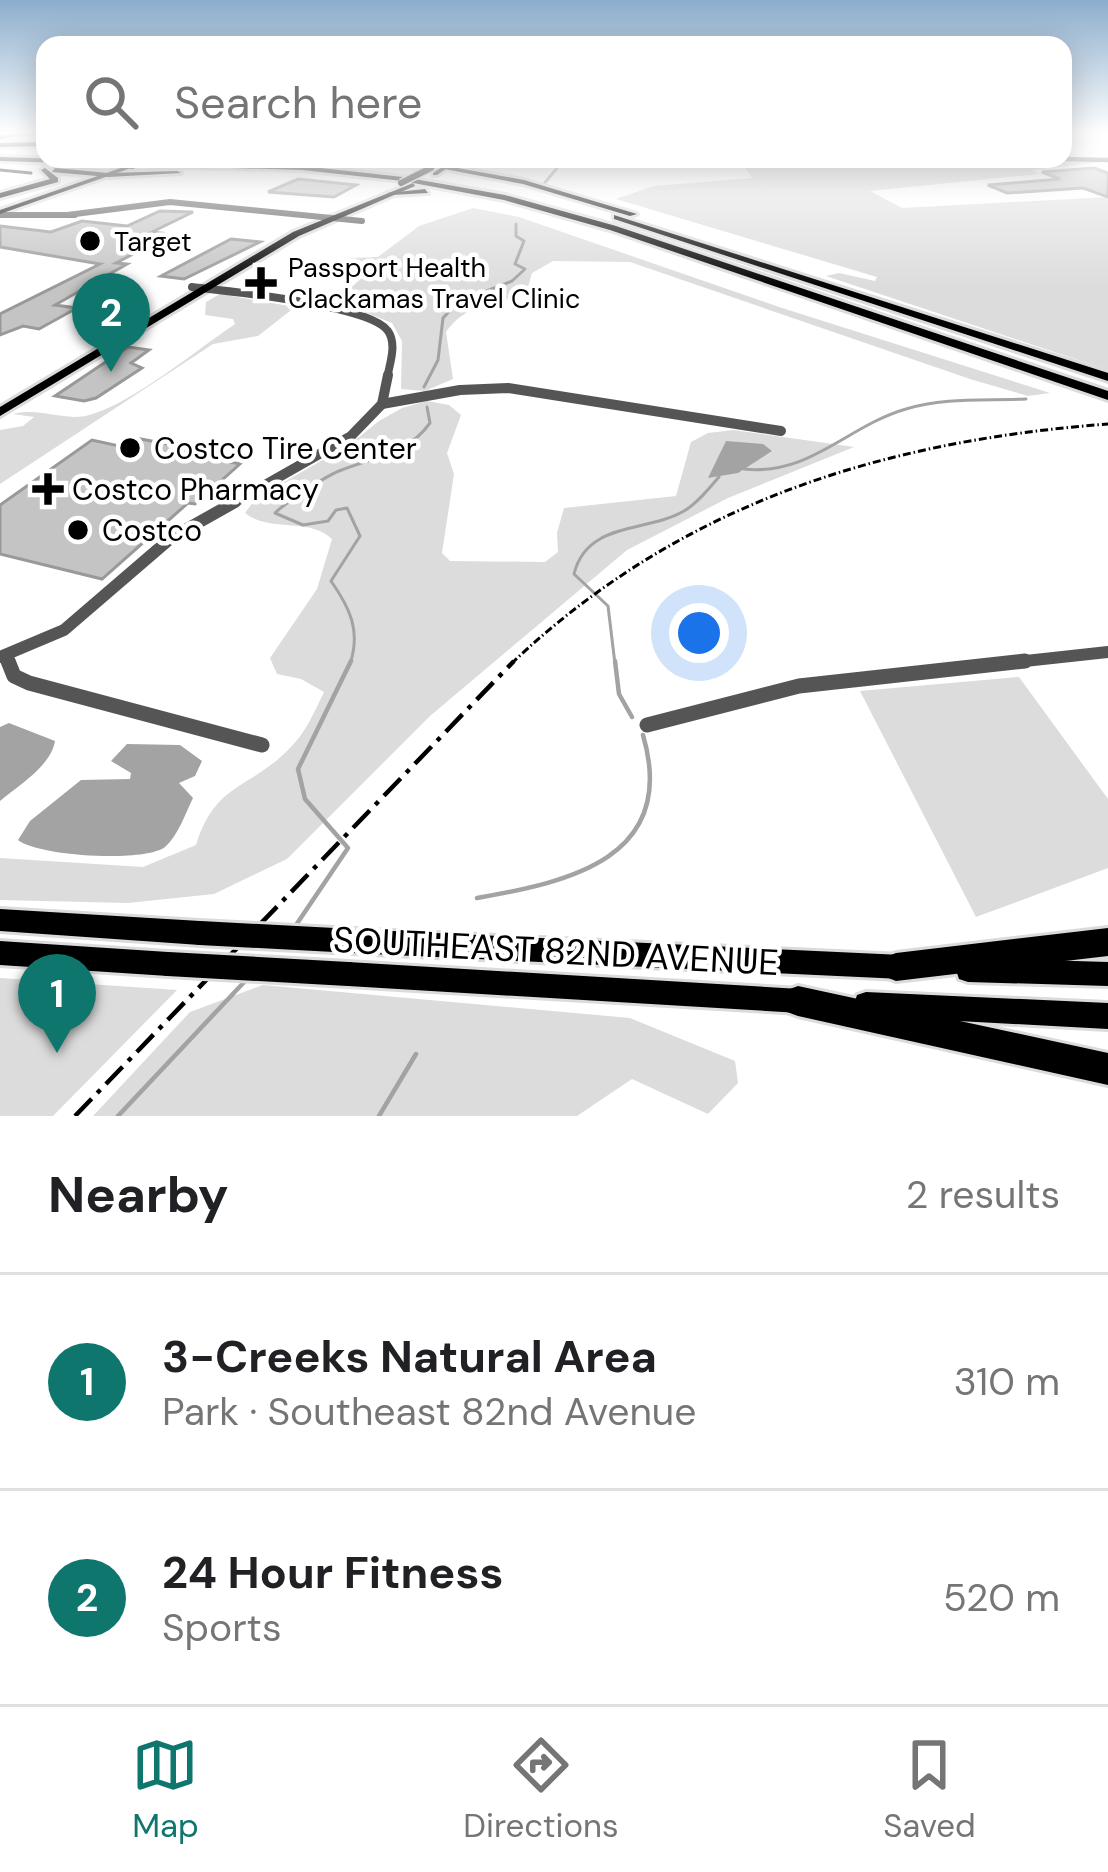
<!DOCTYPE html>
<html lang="en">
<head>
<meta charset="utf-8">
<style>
  :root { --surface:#fff; --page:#f2f2f2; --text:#202124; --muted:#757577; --line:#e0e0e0; --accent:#0f766e }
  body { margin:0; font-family:"DM Sans",sans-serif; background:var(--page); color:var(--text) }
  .you { position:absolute; left:699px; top:633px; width:42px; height:42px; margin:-30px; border:9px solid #fff; border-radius:50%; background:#1a73e8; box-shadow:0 0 0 18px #1a73e833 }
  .badge { display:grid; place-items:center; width:78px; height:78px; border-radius:50%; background:var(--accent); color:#fff; font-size:39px; font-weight:700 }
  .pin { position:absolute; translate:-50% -99px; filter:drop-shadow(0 3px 6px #0008) }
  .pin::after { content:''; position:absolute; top:63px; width:42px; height:36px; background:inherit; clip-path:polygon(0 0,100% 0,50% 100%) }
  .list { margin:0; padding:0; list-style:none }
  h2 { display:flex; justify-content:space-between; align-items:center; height:156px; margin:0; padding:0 48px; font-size:51px }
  h2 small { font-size:39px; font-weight:400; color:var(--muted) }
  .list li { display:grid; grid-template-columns:78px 1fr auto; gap:36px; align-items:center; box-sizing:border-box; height:216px; padding:0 48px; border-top:3px solid var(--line) }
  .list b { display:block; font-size:45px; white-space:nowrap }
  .list p { margin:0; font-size:39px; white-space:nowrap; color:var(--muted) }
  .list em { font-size:39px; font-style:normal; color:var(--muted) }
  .icon { flex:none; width:66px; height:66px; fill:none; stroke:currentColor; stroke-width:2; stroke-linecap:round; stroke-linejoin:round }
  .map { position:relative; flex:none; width:1108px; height:1116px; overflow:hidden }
  .search { position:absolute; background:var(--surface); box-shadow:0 6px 30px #0003; left:36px; right:36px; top:36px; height:132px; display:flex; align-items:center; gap:30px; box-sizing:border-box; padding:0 42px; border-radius:24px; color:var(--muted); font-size:45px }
  .sheet { height:588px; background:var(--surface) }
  nav { display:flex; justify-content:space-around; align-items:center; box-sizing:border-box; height:168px; border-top:3px solid var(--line); background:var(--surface); font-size:33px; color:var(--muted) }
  nav a { display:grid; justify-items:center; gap:6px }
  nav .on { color:var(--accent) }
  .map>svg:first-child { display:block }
  .green { fill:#dcdcdc }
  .water { fill:#a3a3a3 }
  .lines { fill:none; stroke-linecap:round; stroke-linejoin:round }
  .stream-far1 { stroke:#a3a3a3; stroke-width:3 }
  .stream { stroke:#a3a3a3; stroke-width:4.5 }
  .building { fill:#c4c4c4; stroke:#999; stroke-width:3 }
  .major-casing { stroke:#dbdbdb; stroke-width:6 }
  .highway-casing { stroke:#dbdbdb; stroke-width:6 }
  .minor-far5 { stroke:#555; stroke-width:4.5 }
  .minor-far4 { stroke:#555; stroke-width:6 }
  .minor-far3 { stroke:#555; stroke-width:8 }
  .minor-far2 { stroke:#555; stroke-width:10 }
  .minor-far1 { stroke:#555; stroke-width:12 }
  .minor { stroke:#555; stroke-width:15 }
  .major { fill:#000; fill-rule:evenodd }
  .highway { fill:#000; fill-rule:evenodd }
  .tram { stroke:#000; stroke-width:3 }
  .rail-far1 { stroke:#000; stroke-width:3; stroke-dasharray:8 3 1.5 3; stroke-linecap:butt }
  .rail { stroke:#000; stroke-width:4.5; stroke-dasharray:24 8 4.5 8; stroke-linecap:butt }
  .major-bridge-far1-casing { stroke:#dbdbdb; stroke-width:9; stroke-linecap:butt }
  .major-bridge-casing { stroke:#dbdbdb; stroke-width:30; stroke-linecap:butt }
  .major-bridge-far1 { stroke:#000; stroke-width:6 }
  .major-bridge { stroke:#000; stroke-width:24 }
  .poi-dot { fill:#000; stroke:#fff; stroke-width:4.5 }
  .labels { text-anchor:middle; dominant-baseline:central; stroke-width:9; stroke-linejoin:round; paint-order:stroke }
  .far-poi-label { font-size:27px; fill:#000; stroke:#fff; text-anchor:start }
  .poi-label { font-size:30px; fill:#000; stroke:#fff; text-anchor:start }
  .near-street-label { font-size:36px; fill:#000; stroke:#fff }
</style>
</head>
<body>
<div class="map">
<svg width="1108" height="1116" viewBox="0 0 1108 1116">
  <rect width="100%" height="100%" fill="#fff"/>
  <g class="green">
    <polygon points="739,159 1102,162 1031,170 1039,174 870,191 902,208 1108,197 1108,370 826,276 839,273 875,281 877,277 616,199 654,186 752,178"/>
    <path d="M473 208 519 217 779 307 1050 393 1028 396 970 379 630 262 553 261 532 273 526 294C493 305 468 302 446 332L453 379 425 391 401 389 402 341 392 323 337 301 374 266 349 258 378 257 419 226Z"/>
    <path d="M220 294 295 307 258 336 213 344 0 484V430L23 426 34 417 13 414C40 407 65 422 89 415 130 405 198 349 235 324L233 319 205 315 206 302Z"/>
    <path d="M427 401 449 405 461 415 447 453 454 474 442 553 450 561 545 562 558 552 557 533 564 508 676 496 691 442 708 433 733 430 854 447 728 498 627 550 430 716 287 859 214 894 128 903 0 900V858L143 867 196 845C215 783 248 790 288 750 305 734 314 713 324 692L301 679 277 674 270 658 317 589 332 539C309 517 270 533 245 513L256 498 349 445 379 421 402 408Z"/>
    <polygon points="1019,677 1108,799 1108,868 976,917 860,691"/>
    <polygon points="0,978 177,990 53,1116 0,1116"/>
    <polygon points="263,985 630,1018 735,1061 738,1083 708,1114 632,1079 577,1116 93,1116 190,1012"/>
  </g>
  <g class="water">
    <polygon points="726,441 763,444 772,451 738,473 708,478"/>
    <path d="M9 723 55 741C51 766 19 785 0 801V727Z"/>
    <path d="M127 744 180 745 202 761 195 776 179 783 193 798C186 812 178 836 165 847 144 863 37 856 18 840L30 821 81 780 130 779 131 773 111 761Z"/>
  </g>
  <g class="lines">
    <g class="stream-far1">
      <polyline points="543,185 557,168 551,159"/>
      <polyline points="424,387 438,360 443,318 458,302 512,281 525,269 515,264 524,241 516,236 516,224"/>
      <path d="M744 469C810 476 847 426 906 409 944 397 986 401 1026 399"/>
      <path d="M350 664C361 631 350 608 331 581L360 536 347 508 336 510 328 521 303 525 275 513C285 503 326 476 339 471 375 456 405 457 430 423L427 407"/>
      <path d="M615 664 608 606 574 574C587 521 646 533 684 511 698 503 708 489 719 477"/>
    </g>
    <g class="stream">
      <polyline points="615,661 619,694 632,717"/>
      <path d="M477 898C569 882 679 858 643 735"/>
      <polyline points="294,928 348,848 305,799 298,769 351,661"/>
      <polyline points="118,1116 247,979"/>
      <polyline points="379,1116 416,1054"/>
    </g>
  </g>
  <g class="building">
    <polygon points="1094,168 1108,173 1108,197 1083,188 1007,193 988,185 1060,179 1042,172"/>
    <polygon points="298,179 356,185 334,197 268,192"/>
    <polygon points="160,211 193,212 152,232 161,233 146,242 154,243 116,263 127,264 55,305 77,308 39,329 23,326 0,335 0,314 100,264 0,247 0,226 51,232 82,221 127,226"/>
    <polygon points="231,239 260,242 184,279 161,276"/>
    <polygon points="128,347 149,350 131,363 142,368 96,398 84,401 55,396"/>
    <polygon points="130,437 216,453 210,458 240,464 195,504 188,503 102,579 0,554 0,505 92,440 119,446"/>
  </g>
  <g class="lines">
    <defs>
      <g id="major">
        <polygon points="28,132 42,132 0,139 0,135"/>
        <polygon points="454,159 461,159 437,175 433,175 433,173"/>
        <polygon points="132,164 134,167 0,214 0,210"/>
        <polygon points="413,183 415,186 299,236 0,416 0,407 293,232"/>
        <polygon points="0,909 200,921 208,925 212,933 208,941 200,945 0,931"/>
        <polygon points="372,930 902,955 911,958 914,967 911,976 902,979 372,954 364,950 360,942 364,934"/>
        <polygon points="0,941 168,952 177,955 180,964 177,973 168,976 0,965"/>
        <polygon points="968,958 1108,962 1108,986 968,982 959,979 956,970 959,961"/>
        <polygon points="348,962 800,989 809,992 812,1001 809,1010 800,1013 348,986 339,983 336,974 339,965"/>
        <polygon points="866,992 1108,1003 1108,1029 866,1016 857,1013 854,1004 857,995"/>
      </g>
      <g id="highway">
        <polygon points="45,142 45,146 0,147 0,143"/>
        <polygon points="0,157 302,166 403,177 505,195 616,226 1108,391 1108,400 610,230 504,200 403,181 302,170 0,161"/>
        <polygon points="392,159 408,159 524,180 637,214 630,216 523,184"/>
        <polygon points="45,168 58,178 58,182 0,198 0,193 50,179 41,170"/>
        <polygon points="55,168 108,173 177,171 181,173 108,177 52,172"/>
        <polygon points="425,189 428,193 391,195 387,193"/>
        <polygon points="614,215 1108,373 1108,381 614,219"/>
        <polygon points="1108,928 1108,956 896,981 886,977 882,967 886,957 896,953"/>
        <polygon points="798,986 1108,1053 1108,1085 798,1016 787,1012 783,1001 787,990"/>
      </g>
    </defs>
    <use href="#major" class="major-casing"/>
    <use href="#highway" class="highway-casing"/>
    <g class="minor-far5">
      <polyline points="910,159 1057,159"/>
      <polyline points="1063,159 1108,160"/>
    </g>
    <g class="minor-far4">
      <polyline points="0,215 75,215"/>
      <polyline points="67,215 170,202 362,221"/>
    </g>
    <path class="minor-far3" d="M192 287C227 291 370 305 388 331 397 344 390 363 387 378"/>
    <g class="minor-far2">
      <polyline points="382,404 460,390 508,388 781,431"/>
      <polyline points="230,505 351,436 382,404 388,375"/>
    </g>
    <g class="minor-far1">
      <polyline points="6,655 9,664"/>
      <polyline points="0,657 64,630 171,538 235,502"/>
      <polyline points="998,664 1108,652"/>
    </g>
    <g class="minor">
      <polyline points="8,661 14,676 29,683 262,745"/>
      <polyline points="647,725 799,686 1025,661"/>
    </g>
    <use href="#major" class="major"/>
    <use href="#highway" class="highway"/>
    <polyline class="tram" points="0,170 31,173"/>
    <path class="rail-far1" d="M511 664C679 504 881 441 1108 424"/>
    <polyline class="rail" points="75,1116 514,661"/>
    <defs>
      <g id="major-bridge-far1">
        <polyline points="132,166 148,159"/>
        <polyline points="401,183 431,168"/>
      </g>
      <g id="major-bridge">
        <polyline points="200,933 372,942"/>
        <polyline points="168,964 348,974"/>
      </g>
    </defs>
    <use href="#major-bridge-far1" class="major-bridge-far1-casing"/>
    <use href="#major-bridge" class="major-bridge-casing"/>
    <use href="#major-bridge-far1" class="major-bridge-far1"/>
    <use href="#major-bridge" class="major-bridge"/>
  </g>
  <linearGradient id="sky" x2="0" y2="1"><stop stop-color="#8cadcc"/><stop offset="0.46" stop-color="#fff"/><stop offset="1" stop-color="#fff" stop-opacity="0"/></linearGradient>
  <rect width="1108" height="288" fill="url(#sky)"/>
  <g class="poi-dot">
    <circle cx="90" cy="241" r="12"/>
    <path d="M255 265h12v12h12v12h-12v12h-12v-12h-12v-12h12z"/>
    <circle cx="130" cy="448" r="12"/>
    <path d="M42 471h12v12h12v12h-12v12h-12v-12h-12v-12h12z"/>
    <circle cx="78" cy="530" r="12"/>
  </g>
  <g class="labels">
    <g class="far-poi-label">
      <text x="114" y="241">Target</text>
      <text x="288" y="267">Passport Health<tspan x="288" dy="31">Clackamas Travel Clinic</tspan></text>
    </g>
    <g class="poi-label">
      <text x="154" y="448">Costco Tire Center</text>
      <text x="72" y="489">Costco Pharmacy</text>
      <text x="102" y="530">Costco</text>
    </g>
    <g class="near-street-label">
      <text transform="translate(556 951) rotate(3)">SOUTHEAST 82ND AVENUE</text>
    </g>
  </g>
</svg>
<div class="you"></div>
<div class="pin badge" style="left:57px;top:1053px">1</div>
<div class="pin badge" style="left:111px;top:372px">2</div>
<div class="search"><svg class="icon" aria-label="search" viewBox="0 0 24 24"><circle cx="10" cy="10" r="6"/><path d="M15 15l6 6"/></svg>Search here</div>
</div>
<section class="sheet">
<h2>Nearby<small>2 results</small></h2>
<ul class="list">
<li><span class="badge">1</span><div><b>3-Creeks Natural Area</b><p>Park · Southeast 82nd Avenue</p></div><em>310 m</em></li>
<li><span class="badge">2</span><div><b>24 Hour Fitness</b><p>Sports</p></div><em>520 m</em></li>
</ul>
</section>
<nav>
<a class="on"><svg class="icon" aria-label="map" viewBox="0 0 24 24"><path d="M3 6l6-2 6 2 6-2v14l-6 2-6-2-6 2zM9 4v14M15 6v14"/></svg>Map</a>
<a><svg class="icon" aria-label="directions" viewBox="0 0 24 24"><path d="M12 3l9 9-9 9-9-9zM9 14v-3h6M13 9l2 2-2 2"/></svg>Directions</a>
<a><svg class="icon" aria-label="saved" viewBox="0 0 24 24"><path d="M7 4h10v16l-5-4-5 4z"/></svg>Saved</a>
</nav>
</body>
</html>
